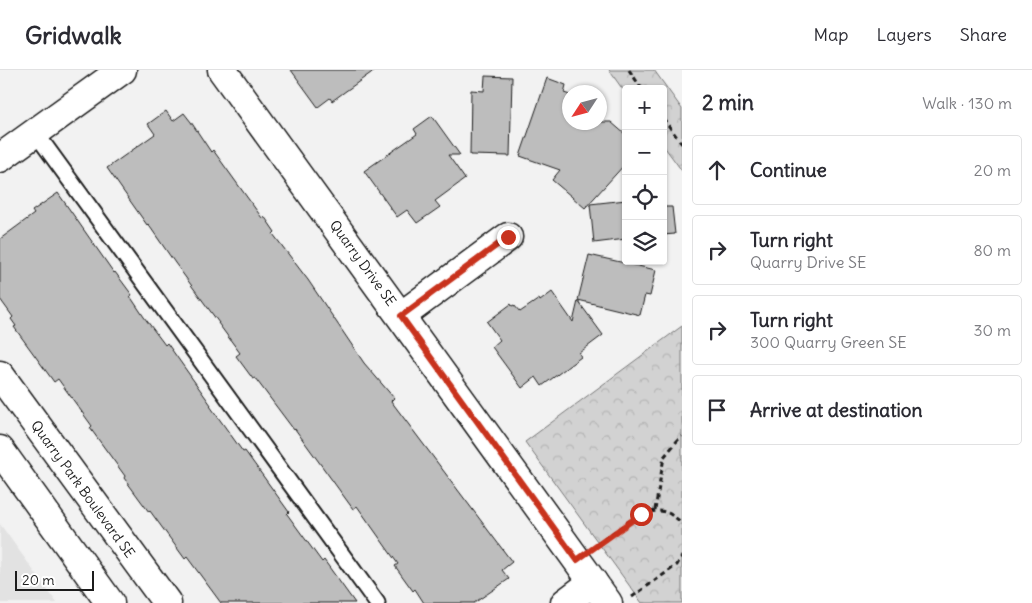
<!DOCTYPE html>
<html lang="en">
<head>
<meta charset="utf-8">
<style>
  :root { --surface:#fff; --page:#f2f2f3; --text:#2b2b33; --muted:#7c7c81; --line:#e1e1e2 }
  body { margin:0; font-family:Delius,sans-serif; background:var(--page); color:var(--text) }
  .controls { position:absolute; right:15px; top:15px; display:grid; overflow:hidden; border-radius:5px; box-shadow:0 1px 4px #0004 }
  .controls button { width:45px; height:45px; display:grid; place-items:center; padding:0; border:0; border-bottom:1px solid var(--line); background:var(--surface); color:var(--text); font:25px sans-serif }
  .compass { position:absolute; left:562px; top:15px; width:45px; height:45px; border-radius:50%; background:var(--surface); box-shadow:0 1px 4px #0004; rotate:234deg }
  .scale { position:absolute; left:15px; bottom:12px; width:79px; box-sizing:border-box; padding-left:5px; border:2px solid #1c1c1c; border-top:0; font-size:14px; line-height:18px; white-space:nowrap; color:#1c1c1c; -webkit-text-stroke:4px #fff; paint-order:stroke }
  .stop { position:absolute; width:15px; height:15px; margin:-11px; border:4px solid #c8321e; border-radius:50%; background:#fff }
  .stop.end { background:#c8321e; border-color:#fff; box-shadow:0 1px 5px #0008 }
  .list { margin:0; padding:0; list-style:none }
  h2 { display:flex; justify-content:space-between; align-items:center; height:65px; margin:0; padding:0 20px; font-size:21px }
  h2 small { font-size:16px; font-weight:400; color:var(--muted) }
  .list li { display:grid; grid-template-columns:32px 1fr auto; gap:15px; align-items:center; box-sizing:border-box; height:70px; margin:0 10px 10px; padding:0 10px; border:1px solid var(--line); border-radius:5px }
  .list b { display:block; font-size:19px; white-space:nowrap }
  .list p { margin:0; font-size:16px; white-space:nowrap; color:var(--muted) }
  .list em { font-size:16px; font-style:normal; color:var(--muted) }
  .icon { flex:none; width:28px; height:28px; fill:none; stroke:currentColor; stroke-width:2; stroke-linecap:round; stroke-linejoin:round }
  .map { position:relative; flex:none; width:682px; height:533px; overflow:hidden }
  header { display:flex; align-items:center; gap:30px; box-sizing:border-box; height:70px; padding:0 25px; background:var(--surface); border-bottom:1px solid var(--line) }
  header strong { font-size:24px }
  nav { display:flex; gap:28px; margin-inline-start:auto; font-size:18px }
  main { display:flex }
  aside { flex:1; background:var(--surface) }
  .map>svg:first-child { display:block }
  .built { fill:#e2e2e2 }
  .park { fill:url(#park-crowns); stroke:#777 }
  .building { fill:#bdbdbd; stroke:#1c1c1c }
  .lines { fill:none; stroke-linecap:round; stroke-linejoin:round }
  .lane-casing { stroke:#1c1c1c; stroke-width:19 }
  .street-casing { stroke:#1c1c1c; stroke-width:31 }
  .secondary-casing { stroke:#1c1c1c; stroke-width:31 }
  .path { stroke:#1c1c1c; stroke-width:3; stroke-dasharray:5 4; stroke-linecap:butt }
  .lane { stroke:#fff; stroke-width:15 }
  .street { stroke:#fff; stroke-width:28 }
  .secondary { stroke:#fff; stroke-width:28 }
  .route { stroke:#c8321e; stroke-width:6 }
  .labels { text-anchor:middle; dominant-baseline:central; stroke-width:4; stroke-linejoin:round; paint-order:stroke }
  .street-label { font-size:14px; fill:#1c1c1c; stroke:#fff }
</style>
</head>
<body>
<header>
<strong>Gridwalk</strong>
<nav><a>Map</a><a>Layers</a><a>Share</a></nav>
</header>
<main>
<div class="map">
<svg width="682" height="533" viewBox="0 0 682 533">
  <defs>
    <pattern id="park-crowns" width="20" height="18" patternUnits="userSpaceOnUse" patternTransform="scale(1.25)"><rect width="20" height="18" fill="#d2d2d2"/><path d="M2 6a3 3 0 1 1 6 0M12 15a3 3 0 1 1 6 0" fill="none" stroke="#b4b4b4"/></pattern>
  </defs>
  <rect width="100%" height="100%" fill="#f2f2f2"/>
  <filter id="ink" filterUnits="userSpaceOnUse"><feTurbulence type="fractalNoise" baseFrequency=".02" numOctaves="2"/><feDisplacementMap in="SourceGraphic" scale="10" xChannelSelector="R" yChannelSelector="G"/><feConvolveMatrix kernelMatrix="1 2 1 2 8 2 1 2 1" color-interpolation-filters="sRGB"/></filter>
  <g filter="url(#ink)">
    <polygon class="built" points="0,454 57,533 0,533"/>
    <g class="park">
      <polygon points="609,0 654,0 682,39 682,101 663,75 663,19 626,19 626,24"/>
      <polygon points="682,256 682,533 642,533 525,372"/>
    </g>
    <g class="building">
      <polygon points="291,0 375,0 332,31 330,28 318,37"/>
      <polygon points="485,6 512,7 510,86 470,85 471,20 484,21"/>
      <polygon points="547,8 566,15 564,23 570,25 570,52 611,52 626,65 626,93 585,138 552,110 560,100 520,86"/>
      <polygon points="166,41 173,51 184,43 191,52 211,82 213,80 262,148 264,146 275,162 273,164 308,210 364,293 394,328 391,331 512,492 502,500 509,509 474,533 424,533 415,519 413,521 395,496 398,494 357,436 353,439 295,359 294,360 255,308 253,309 236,286 240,283 218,253 219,253 175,193 148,154 147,155 107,98 155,64 148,54"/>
      <polygon points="432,46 460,85 448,85 465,109 435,131 440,137 417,153 407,140 397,147 364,101 417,64 414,59"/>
      <polygon points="58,123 114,203 115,202 132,225 130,226 144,247 165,275 167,273 211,335 210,336 243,382 245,381 289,442 287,444 322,492 324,490 355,533 221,533 187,487 185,489 150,441 149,442 124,408 125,406 90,358 92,356 58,309 54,312 14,257 16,256 11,249 13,247 0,229 0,169 34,144 32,141"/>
      <polygon points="626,130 626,169 594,173 590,134"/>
      <polygon points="663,137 672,137 675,164 663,165"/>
      <polygon points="589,185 656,200 650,226 645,225 640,245 578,230"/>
      <polygon points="552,222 573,252 578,231 603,265 579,283 581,287 542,316 536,307 522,318 492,277 500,270 487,252 511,234 512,236 514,235 520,242 539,229 540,231"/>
    </g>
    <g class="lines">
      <defs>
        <polyline id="lane" points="35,62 377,533"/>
        <g id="street">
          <polyline points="222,0 608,533"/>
          <polyline points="0,88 122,0"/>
          <polyline points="401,246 508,167"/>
          <polyline points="565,533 593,512"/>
        </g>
        <g id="secondary">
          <polyline points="0,305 167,533"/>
          <polyline points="0,380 110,533"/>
        </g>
      </defs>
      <use href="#lane" class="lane-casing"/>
      <use href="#street" class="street-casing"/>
      <use href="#secondary" class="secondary-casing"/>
      <g class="path">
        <polyline points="629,0 642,19"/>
        <polyline points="663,48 682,74"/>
        <polyline points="655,440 664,387 677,371 682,366"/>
        <path d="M597 475C615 463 646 433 668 443 672 445 677 449 681 452L682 454"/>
        <polyline points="632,527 677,495 682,486"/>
      </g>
      <use href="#lane" class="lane"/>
      <use href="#street" class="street"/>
      <use href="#secondary" class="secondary"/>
    </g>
  </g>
  <g class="lines" filter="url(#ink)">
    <polyline class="route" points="508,167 401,246 577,490 641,444"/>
  </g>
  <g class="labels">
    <g class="street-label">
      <text transform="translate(363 193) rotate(54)">Quarry Drive SE</text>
      <text transform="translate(83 419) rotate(54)">Quarry Park Boulevard SE</text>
    </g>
  </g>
</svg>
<div class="controls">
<button>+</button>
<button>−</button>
<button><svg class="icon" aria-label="locate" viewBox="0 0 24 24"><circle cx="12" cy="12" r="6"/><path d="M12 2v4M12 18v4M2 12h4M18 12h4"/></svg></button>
<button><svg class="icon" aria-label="layers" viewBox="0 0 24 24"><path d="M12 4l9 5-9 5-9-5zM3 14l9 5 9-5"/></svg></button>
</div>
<svg class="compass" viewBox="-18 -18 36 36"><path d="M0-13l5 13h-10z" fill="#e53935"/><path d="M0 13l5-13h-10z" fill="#7c7c81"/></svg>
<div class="scale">20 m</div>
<div class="stop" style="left:641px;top:444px"></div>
<div class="stop end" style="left:508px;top:167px"></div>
</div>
<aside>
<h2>2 min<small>Walk · 130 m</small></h2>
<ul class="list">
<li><svg class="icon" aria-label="ahead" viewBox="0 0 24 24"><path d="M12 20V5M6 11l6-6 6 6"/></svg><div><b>Continue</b></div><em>20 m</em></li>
<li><svg class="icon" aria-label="right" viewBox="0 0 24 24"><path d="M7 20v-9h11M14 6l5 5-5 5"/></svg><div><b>Turn right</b><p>Quarry Drive SE</p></div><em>80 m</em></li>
<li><svg class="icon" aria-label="right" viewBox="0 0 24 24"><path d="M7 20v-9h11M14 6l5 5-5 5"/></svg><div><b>Turn right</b><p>300 Quarry Green SE</p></div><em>30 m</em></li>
<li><svg class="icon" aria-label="arrive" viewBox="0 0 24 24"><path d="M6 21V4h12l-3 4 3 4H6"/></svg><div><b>Arrive at destination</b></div></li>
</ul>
</aside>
</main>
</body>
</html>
